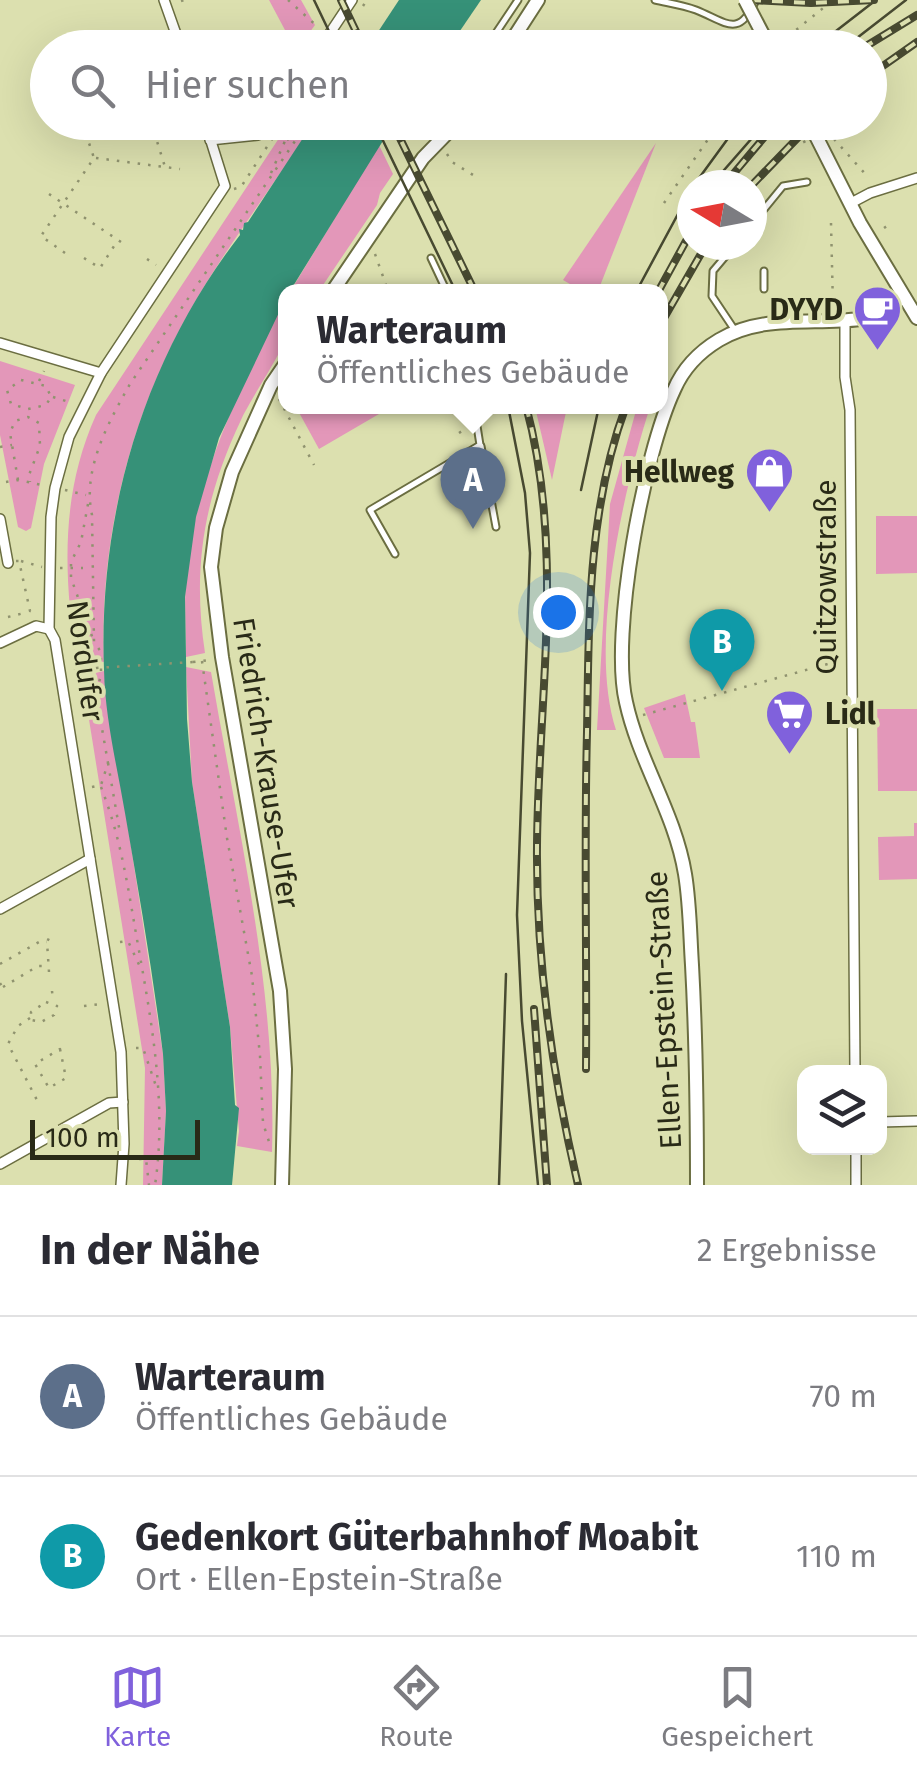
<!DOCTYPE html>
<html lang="de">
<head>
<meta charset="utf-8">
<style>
  :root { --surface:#fff; --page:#f2f2f3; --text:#2b2b33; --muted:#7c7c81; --line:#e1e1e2; --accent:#8061dc }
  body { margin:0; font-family:"Fira Sans",sans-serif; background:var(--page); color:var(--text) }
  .controls { position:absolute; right:30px; bottom:30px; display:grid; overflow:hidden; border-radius:20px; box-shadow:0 10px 40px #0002 }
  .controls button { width:90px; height:90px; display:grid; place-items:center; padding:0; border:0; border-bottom:2px solid var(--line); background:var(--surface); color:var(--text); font:50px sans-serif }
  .compass { position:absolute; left:677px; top:170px; width:90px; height:90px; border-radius:50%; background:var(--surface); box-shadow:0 10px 40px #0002; rotate:280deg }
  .scale { position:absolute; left:30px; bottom:25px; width:170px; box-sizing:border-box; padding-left:10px; border:5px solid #292a17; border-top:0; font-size:28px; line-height:35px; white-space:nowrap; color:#292a17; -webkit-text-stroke:8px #dce0af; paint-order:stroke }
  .you { position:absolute; left:558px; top:612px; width:35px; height:35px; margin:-25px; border:8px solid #fff; border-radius:50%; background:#1a73e8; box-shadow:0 0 0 15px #1a73e833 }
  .badge { display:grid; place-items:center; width:65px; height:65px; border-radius:50%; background:var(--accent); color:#fff; font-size:32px; font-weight:700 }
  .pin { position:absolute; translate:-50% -82px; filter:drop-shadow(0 2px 5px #0008) }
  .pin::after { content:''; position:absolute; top:52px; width:35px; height:30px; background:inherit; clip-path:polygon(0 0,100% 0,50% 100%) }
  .popup { position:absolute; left:278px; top:284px; width:390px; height:130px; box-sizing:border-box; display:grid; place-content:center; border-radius:20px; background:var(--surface); filter:drop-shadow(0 2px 8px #0005); font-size:32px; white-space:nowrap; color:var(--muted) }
  .popup b { font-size:38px; color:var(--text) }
  .popup::after { content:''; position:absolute; left:50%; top:100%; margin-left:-20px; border:20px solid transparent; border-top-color:var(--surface) }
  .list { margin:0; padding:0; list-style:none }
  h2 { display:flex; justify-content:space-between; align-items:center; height:130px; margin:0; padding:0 40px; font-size:42px }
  h2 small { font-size:32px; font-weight:400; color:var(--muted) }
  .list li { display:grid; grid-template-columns:65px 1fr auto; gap:30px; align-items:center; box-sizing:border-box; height:160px; padding:0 40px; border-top:2px solid var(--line) }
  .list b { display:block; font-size:38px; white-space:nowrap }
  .list p { margin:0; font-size:32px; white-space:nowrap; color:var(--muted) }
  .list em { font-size:32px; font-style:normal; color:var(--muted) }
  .icon { flex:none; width:55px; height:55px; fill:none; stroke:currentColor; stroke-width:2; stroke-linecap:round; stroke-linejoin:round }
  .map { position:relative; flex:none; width:917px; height:1185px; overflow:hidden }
  .search { position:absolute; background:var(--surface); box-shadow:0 10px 40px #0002; left:30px; right:30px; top:30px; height:110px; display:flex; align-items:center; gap:25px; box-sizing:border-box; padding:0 35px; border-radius:55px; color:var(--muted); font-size:38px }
  .sheet { height:450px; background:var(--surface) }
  nav { display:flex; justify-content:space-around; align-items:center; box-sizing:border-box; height:140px; border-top:2px solid var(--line); background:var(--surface); font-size:28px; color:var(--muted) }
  nav a { display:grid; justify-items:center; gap:5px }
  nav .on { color:var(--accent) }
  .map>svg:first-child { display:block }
  .green { fill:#e397b9 }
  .water { fill:#369178 }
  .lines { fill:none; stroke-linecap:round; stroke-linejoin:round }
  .lane-casing { stroke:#6b6e41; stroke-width:9 }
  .street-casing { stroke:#6b6e41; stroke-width:12 }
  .secondary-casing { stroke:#6b6e41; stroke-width:16 }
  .path { stroke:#90936f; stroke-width:2.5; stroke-dasharray:2.5 8; stroke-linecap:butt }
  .lane { stroke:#fff; stroke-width:5 }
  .street { stroke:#fff; stroke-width:9 }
  .secondary { stroke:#fff; stroke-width:12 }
  .tram { stroke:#484a31; stroke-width:2.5 }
  .rail-casing { stroke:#484a31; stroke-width:8 }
  .rail { stroke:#dce0af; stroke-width:4; stroke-dasharray:11; stroke-linecap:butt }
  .secondary-bridge-casing { stroke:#6b6e41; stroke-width:16; stroke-linecap:butt }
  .path-bridge { stroke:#90936f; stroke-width:2.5; stroke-dasharray:2.5 8; stroke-linecap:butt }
  .secondary-bridge { stroke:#fff; stroke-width:12 }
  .labels { text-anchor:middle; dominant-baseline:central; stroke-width:8; stroke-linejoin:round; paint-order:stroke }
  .poi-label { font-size:30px; font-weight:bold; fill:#292a17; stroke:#dce0af; text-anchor:end }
  .street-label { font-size:30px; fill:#292a17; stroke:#dce0af }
</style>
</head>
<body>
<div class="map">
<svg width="917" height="1185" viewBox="0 0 917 1185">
  <rect width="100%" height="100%" fill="#dce0af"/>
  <g class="green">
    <polygon points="269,0 301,0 315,25 299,47 294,47"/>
    <path d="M289 123H318L306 140 303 139C271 188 236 235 205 285 135 399 99 528 104 662L76 659C64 575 60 495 96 415Z"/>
    <polygon points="656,143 598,291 582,291 563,280"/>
    <polygon points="379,145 393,174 380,193 377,205 319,291 290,292"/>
    <path d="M285 300C285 312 287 326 285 339 283 351 249 402 241 420 204 498 192 568 205 653L186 657C186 624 183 590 188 557 202 465 242 382 285 300Z"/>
    <polygon points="0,361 75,385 44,464 31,528 26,531 18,527 0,435"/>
    <polygon points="391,407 319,449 296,407 391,406"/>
    <polygon points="535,407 567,407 552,480"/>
    <path d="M637 407H650C623 491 588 645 616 730H597L610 504Z"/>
    <polygon points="876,516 917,516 917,573 876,574"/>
    <path d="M186 667 211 672C238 830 277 991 272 1152L237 1146 239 1131 230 1027 192 782Z"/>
    <polygon points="104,671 163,1054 166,1111 162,1185 143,1185 145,1068 82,676"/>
    <polygon points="685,694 691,722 695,722 700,758 664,758 644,708"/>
    <polygon points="877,709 917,709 917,791 878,791"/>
    <polygon points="914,823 917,823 917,879 879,880 878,837 914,836"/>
  </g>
  <g class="water">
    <polygon points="399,0 481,0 449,47 368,47"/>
    <path d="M318 123H394L290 291 286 292 285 300 219 438 196 517 185 597 187 719 192 782 230 1027 235 1105 239 1108 232 1185H162L166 1111 163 1054C153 974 139 893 125 813 117 766 105 718 104 670 98 514 144 359 240 235L239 229 243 230 244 223 248 222 303 138 307 140Z"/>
  </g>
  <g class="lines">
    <defs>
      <g id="lane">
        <path d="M655 0C668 3 683 5 696 10 726 22 739 39 756 0"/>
        <polyline points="486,48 518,0"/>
        <polyline points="752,224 783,186 807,182"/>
        <polyline points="431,258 447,292"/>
        <polyline points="764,271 764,289"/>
        <polyline points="734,329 712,296 713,271 735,245"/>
        <polyline points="481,446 496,527"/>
        <polyline points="395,554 370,510 480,445 477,426 466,406"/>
      </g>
      <g id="street">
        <polyline points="164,0 181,48"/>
        <polyline points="320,48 352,0"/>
        <polyline points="210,140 258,135 270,122"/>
        <polyline points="851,203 870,193 917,178"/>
        <polyline points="845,321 845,377 850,410 855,1072"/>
        <polyline points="0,343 101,373"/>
        <polyline points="0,519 8,563"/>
        <polyline points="0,643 36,626 49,629"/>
        <polyline points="0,909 90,859"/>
        <polyline points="880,1122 917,1121"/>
        <polyline points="856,1148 856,1185"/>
        <polyline points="0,1164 109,1103 123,1102"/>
        <polyline points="121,1185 124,1144 121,1052 55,640 49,629 51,517 55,488 69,437 101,373 225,186 205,122"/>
      </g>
      <g id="secondary">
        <polyline points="507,48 538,0"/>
        <polyline points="816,136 860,223 917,318"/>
        <polyline points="332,292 423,158 458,122"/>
        <polyline points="282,1185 285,1069 280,991 222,657 211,567 216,528 232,472 271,385 286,363"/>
        <path d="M697 1185C697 1111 696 1038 692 965 690 935 690 904 685 874 675 813 639 762 626 702 610 634 644 454 674 390 683 369 699 352 719 340 762 314 813 325 860 319L875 315 904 297"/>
      </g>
    </defs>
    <use href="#lane" class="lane-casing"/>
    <use href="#street" class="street-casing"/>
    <use href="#secondary" class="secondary-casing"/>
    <g class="path">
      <polyline points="288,0 318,27"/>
      <polyline points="181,1 184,0"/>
      <polyline points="363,6 367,0"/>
      <polyline points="780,43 833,0"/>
      <polyline points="151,122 165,167"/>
      <polyline points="834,139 868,177"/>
      <polyline points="287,140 301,131"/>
      <polyline points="447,154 452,162 478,178"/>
      <polyline points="96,158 180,169"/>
      <polyline points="271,173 285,141 278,135"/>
      <polyline points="234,189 241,187 283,122"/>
      <polyline points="49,194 124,244"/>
      <polyline points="664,203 720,122"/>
      <polyline points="831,223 833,307"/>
      <polyline points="884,228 887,226"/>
      <polyline points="65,253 41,236 94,158 82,122"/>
      <polyline points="375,254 386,285"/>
      <polyline points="84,258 100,268 118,240"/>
      <polyline points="147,259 156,265"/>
      <polygon points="21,380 46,386 51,397 46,405 28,409 11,404 7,390"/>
      <polyline points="39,381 44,371"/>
      <polyline points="53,397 69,402"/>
      <polyline points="279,399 314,465"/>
      <polyline points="459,433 467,428"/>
      <polyline points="0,447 12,445"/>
      <polyline points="18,480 10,433 15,421 28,417 39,423 40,446 29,475 30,482"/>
      <polyline points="6,482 18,480 47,486"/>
      <polyline points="65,490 86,495"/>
      <polyline points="88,504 81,542 71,562 71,578 93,639"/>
      <polyline points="16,561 19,561 30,611 37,611"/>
      <polyline points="21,561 42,567"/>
      <polyline points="60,568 83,568"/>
      <polyline points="8,617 28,612"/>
      <polyline points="202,661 227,838 252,976 260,1056 263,1123 271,1148"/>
      <polyline points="193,662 209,660"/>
      <polyline points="74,670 96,668"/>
      <polyline points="80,706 97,704"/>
      <polyline points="643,715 835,662"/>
      <polyline points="108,763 120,833"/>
      <path d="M92 787 101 785 108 763 96 694 101 675V658L99 649 94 642 92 515C82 470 108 423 130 384L308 122"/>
      <path d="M101 787C122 841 128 889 138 945 152 1024 167 1106 155 1185"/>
      <polyline points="120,942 128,941 141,969"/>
      <polyline points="0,964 39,942 47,942"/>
      <polyline points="49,972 47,942 52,932"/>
      <polyline points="0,983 5,992"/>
      <polyline points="3,987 38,966 48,966"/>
      <polyline points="52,991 53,1001"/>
      <polygon points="46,1002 57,1006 54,1015 41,1022 31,1020 31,1012"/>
      <polyline points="84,1006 102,1004"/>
      <polyline points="30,1018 18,1026 8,1044 38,1102"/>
      <polyline points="136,1048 143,1048 157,1089"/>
      <polygon points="60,1049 66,1078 49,1088 35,1064"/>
      <polyline points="139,1159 146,1159 149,1185"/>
    </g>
    <use href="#lane" class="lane"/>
    <use href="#street" class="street"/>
    <use href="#secondary" class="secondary"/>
    <g class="tram">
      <polyline points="314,0 337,48"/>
      <polyline points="814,48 876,0"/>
      <polyline points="844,48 906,0"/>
      <polyline points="374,122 456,292"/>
      <polyline points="694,185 740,122"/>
      <polyline points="711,185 766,122"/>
      <polyline points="636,292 692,188"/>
      <polyline points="508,406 525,493 530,553 517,915 522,1021 538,1185"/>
      <polyline points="581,490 599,406"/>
      <polyline points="499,1185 506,974"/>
    </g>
    <defs>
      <g id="rail">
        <polyline points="341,0 364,48"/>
        <polyline points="750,0 811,3 874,0"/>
        <polyline points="863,48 917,15"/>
        <polyline points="870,75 917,42"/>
        <polyline points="392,122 475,292"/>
        <polyline points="724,185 777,122"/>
        <polyline points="752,185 813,122"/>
        <polyline points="658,292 692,230"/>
        <polyline points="660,325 706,245"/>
        <path d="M526 406C565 550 538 700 537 846 536 961 552 1074 578 1185"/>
        <polyline points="534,1009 547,1185"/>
        <path d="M586 1069C587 956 584 844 587 732 589 623 587 510 626 406"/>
      </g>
    </defs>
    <use href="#rail" class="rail-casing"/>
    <use href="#rail" class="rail"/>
    <defs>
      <g id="secondary-bridge">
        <polyline points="745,0 770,48"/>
        <polyline points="809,122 816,136"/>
      </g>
    </defs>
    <use href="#secondary-bridge" class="secondary-bridge-casing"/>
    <g class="path-bridge">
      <polyline points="794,122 806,145"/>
      <polyline points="96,668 193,662"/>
    </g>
    <use href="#secondary-bridge" class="secondary-bridge"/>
  </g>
  <defs>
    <symbol id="cafe-pin" viewBox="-11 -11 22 30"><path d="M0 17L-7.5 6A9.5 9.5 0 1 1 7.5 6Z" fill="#8061dc" stroke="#dce0af"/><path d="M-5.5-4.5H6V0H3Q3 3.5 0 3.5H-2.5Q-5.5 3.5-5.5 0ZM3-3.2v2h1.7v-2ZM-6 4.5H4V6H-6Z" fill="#fff"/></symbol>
    <symbol id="shop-pin" viewBox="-11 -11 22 30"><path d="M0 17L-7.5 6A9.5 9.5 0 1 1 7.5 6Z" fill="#8061dc" stroke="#dce0af"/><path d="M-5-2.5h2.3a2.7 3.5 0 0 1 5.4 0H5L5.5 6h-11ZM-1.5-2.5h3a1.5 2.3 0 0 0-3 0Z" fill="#fff"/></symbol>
    <symbol id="supermarket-pin" viewBox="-11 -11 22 30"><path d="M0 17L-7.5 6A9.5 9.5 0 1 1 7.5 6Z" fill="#8061dc" stroke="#dce0af"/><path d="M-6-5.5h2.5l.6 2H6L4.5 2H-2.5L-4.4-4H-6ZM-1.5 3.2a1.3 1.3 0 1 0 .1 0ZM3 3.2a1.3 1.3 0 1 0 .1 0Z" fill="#fff"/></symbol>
  </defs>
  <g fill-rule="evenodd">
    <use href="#cafe-pin" x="850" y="282" width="55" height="75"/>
    <use href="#shop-pin" x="742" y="444" width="55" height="75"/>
    <use href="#supermarket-pin" x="762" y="686" width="55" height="75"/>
  </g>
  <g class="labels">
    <g class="poi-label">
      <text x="843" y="310">DYYD</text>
      <text x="734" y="472">Hellweg</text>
      <text x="825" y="714" text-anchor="start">Lidl</text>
    </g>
    <g class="street-label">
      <text transform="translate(826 577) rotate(-90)">Quitzowstraße</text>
      <text transform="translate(85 661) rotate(82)">Nordufer</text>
      <text transform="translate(266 763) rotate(81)">Friedrich-Krause-Ufer</text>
      <text transform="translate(664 1010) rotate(-93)">Ellen-Epstein-Straße</text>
    </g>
  </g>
</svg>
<div class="controls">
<button><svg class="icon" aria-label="layers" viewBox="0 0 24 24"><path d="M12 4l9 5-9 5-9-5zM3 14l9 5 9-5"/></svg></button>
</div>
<svg class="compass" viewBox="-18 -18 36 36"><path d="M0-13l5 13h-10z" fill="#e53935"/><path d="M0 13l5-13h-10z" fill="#7c7c81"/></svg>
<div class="scale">100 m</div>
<div class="you"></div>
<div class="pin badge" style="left:473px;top:529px;background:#5c6f8a">A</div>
<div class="popup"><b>Warteraum</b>Öffentliches Gebäude</div>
<div class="pin badge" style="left:722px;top:691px;background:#0f9aa8">B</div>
<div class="search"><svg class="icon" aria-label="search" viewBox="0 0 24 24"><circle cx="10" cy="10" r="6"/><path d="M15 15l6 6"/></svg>Hier suchen</div>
</div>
<section class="sheet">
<h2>In der Nähe<small>2 Ergebnisse</small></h2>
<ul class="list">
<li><span class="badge" style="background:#5c6f8a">A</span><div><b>Warteraum</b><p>Öffentliches Gebäude</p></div><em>70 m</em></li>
<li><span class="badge" style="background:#0f9aa8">B</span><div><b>Gedenkort Güterbahnhof Moabit</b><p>Ort · Ellen-Epstein-Straße</p></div><em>110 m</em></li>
</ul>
</section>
<nav>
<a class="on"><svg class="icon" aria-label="map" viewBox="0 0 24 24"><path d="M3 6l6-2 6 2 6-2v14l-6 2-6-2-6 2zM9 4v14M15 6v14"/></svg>Karte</a>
<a><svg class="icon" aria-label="directions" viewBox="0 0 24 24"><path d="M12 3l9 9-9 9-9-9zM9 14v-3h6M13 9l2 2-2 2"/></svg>Route</a>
<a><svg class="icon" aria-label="saved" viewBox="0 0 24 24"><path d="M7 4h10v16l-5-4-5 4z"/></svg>Gespeichert</a>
</nav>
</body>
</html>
